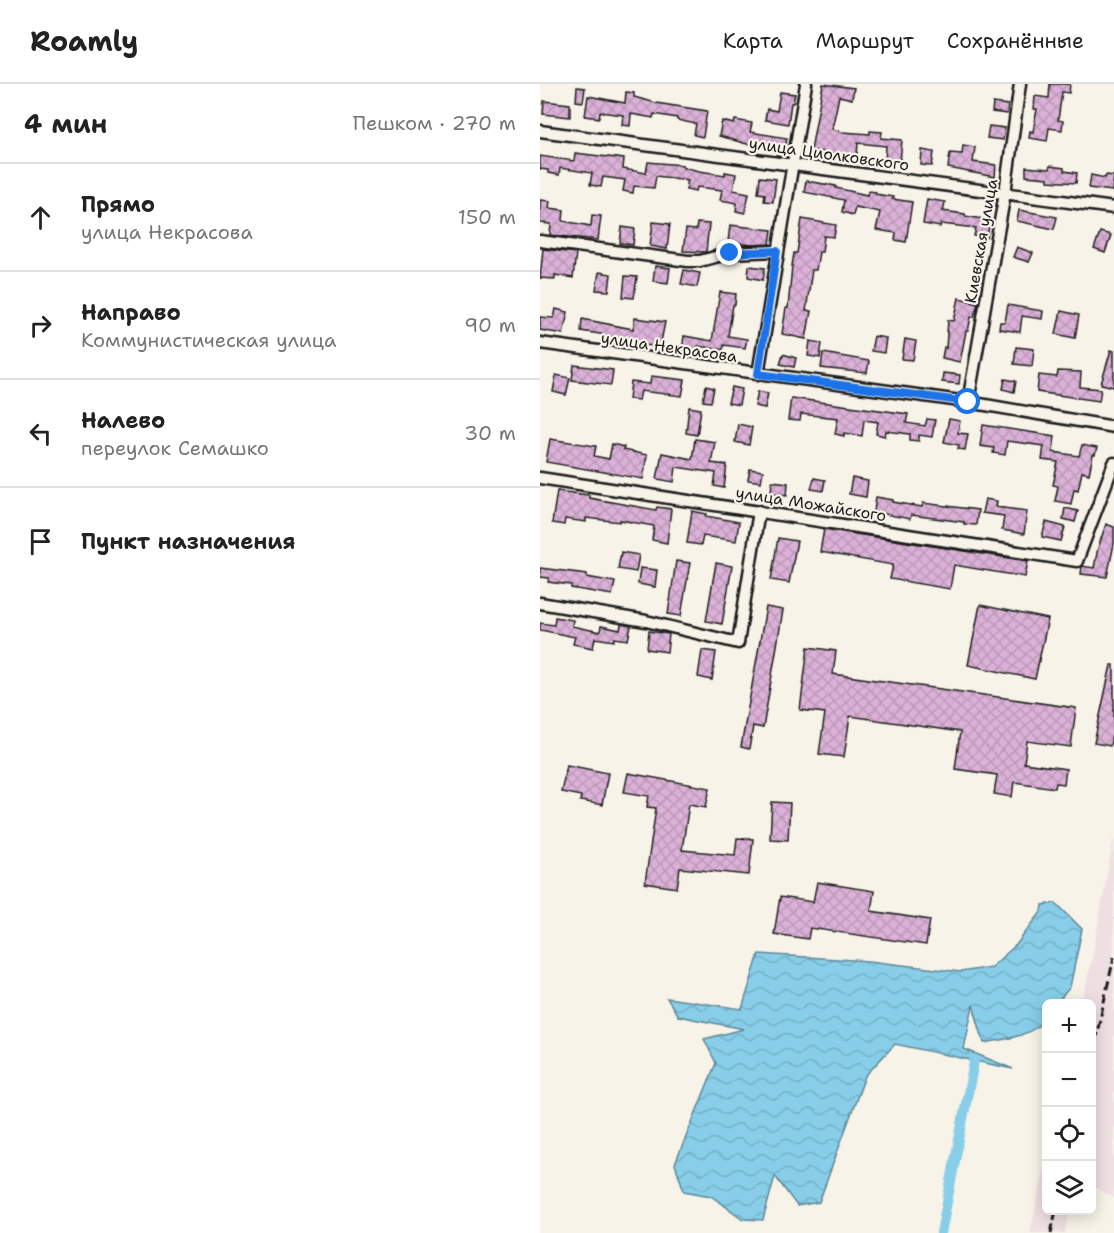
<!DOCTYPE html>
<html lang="ru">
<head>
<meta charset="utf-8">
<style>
  :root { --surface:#fff; --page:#f2f2f2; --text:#222; --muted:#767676; --line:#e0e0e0 }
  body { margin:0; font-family:"Shantell Sans",sans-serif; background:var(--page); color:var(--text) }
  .controls { position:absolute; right:18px; bottom:18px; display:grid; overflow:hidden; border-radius:9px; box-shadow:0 3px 15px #0003 }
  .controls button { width:54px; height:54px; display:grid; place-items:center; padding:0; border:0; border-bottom:2px solid var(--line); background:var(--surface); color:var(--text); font:30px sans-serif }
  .stop { position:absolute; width:18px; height:18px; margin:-14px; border:4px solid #1a73e8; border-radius:50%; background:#fff }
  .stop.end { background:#1a73e8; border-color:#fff; box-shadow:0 2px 6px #0008 }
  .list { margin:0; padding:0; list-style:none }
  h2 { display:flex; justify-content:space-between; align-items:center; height:78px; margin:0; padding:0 24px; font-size:26px }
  h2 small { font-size:20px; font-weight:400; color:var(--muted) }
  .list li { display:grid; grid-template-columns:39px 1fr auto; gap:18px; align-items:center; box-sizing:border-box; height:108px; padding:0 24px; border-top:2px solid var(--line) }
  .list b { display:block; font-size:22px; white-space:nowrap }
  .list p { margin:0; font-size:20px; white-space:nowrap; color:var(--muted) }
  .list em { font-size:20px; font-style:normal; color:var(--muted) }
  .icon { flex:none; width:33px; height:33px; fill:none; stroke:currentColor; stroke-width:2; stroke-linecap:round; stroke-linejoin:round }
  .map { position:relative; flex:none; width:574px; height:1149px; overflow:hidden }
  header { display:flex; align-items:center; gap:36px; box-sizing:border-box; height:84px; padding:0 30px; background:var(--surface); border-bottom:2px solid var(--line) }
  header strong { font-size:28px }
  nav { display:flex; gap:33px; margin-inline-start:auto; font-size:21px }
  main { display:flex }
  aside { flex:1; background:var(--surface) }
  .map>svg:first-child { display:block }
  .built { fill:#efdfe3 }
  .water { fill:url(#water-waves); stroke:#5d8797; stroke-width:1.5 }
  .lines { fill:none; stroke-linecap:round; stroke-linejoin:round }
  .canal { stroke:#88cee9; stroke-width:10 }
  .building { fill:url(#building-cross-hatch); stroke:#1c1c1c; stroke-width:1.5 }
  .minor-casing { stroke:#1c1c1c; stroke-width:15 }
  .minor { stroke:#f7f3e8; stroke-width:10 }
  .rail { stroke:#1c1c1c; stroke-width:3; stroke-dasharray:9 4.5; stroke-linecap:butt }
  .route { stroke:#1a73e8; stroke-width:8 }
  .labels { text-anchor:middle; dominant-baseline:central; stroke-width:4.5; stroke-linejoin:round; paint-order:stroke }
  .street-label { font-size:16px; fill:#1c1c1c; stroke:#f7f3e8 }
</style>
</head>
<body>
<header>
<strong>Roamly</strong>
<nav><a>Карта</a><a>Маршрут</a><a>Сохранённые</a></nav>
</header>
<main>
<aside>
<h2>4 мин<small>Пешком · 270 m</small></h2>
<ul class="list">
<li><svg class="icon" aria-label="ahead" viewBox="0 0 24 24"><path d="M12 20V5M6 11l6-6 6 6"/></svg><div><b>Прямо</b><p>улица Некрасова</p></div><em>150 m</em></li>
<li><svg class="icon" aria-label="right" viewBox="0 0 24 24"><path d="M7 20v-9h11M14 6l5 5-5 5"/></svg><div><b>Направо</b><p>Коммунистическая улица</p></div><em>90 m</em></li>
<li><svg class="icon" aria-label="left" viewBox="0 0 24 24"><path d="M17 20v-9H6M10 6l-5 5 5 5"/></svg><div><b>Налево</b><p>переулок Семашко</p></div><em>30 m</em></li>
<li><svg class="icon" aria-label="arrive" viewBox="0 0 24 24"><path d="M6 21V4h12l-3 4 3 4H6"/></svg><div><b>Пункт назначения</b></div></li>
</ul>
</aside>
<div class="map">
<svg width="574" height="1149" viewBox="0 0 574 1149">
  <defs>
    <pattern id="water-waves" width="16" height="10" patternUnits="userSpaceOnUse" patternTransform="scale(1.5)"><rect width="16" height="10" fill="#88cee9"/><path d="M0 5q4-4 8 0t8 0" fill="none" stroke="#75b0c7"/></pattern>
    <pattern id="building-cross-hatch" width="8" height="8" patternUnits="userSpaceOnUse" patternTransform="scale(1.5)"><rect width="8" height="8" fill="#dbb1d7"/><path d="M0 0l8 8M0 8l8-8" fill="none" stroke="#bb98b8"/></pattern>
  </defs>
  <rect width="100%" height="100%" fill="#f7f3e8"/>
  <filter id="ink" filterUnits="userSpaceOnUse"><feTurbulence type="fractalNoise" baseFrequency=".0167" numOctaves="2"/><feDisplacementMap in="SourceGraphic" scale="12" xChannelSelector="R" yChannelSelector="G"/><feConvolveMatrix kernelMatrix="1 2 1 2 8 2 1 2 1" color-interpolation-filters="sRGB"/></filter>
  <g filter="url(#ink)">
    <g class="built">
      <polygon points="574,751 574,1114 552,1101 552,920 542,919 553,869"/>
      <polygon points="506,1076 506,1126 530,1127 525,1149 490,1149"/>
    </g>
    <path class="water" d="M516 819 542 845 530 903 517 919 506 920C506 924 507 930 505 934 495 952 462 956 444 959L433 921 424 965 473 985 355 960 325 992 279 1118 257 1122 235 1092 223 1136 203 1135 171 1112 144 1107 135 1080 176 979 164 955 204 945 138 932 127 914 202 925 219 870 329 877 421 888 451 883 476 861 502 827 503 821Z"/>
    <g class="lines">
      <polyline class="canal" points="401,1149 434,978"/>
    </g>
    <g class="building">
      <polygon points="283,0 314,4 312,15 299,12 292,45 302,48 330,50 330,47 342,48 341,54 362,56 360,79 345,77 346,62 318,59 317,72 298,71 271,66"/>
      <polygon points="510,0 530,0 529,9 522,8 518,36 523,37 522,46 509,44 507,57 489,54 490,47 493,48 497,25 494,25 495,12 509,14"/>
      <polygon points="37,3 45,4 43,18 36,17"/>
      <polygon points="86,8 94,9 94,13 116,19 167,27 163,53 154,51 156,40 137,36 137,34 114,30 113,34 91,30 90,42 82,41 83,31 60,28 59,34 45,32 48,12 85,19"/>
      <polygon points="240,8 255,10 253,19 251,19 248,40 225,36 227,25 237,27"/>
      <polygon points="4,17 30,20 30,33 3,30"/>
      <polygon points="453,19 468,21 467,30 452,28"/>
      <polygon points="195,36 212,39 210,48 247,54 245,64 207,60 179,52 182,37 194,40"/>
      <polygon points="449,42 465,44 463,56 447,54"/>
      <polygon points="423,61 435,63 433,78 456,81 455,93 408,84 410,69 422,70"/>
      <polygon points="382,66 394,68 392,82 381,81"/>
      <polygon points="35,69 84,75 83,85 106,89 108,78 143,81 143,83 159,87 185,91 185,88 196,90 193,106 209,109 205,129 196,127 197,119 180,116 182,106 157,103 156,107 146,105 148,96 116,92 114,104 94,102 93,109 83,107 85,96 63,93 61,103 50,101 52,89 20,84 19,91 8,89 8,86 0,85 0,72 34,77"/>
      <polygon points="510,82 524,84 524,87 537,89 536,99 508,97 508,94 486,92 486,83 509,85"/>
      <polygon points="551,91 565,94 566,91 574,92 572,107 549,104"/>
      <polygon points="220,93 236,95 233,118 224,117 225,110 218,109"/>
      <polygon points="266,97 296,102 296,104 327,111 328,107 336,108 336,110 353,113 352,115 372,118 366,158 355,156 356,149 336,146 340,128 315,123 313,131 302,128 304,116 264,108"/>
      <polygon points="387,115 405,118 403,127 425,130 425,132 450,136 447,154 434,152 436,144 401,140 400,143 383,140"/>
      <polygon points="0,116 10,117 9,124 24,126 23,137 51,142 52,131 61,132 58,156 10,151 11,140 0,139"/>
      <polygon points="479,126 517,133 514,145 477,137"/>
      <polygon points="262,135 296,141 294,153 284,152 282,168 279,168 276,186 272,186 266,227 271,227 266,255 242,250 246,224 248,224 252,182 254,169 257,169"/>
      <polygon points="113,138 130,140 127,165 110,162"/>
      <polygon points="157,139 169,140 166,168 143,167 146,145 156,146"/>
      <polygon points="190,141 232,146 230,160 212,161 188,158"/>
      <polygon points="82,143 95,145 93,161 80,159"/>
      <polygon points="560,148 571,151 565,169 554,165"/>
      <polygon points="477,163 493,169 489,178 473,173"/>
      <polygon points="3,165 36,169 33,194 15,191 15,195 0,194"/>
      <polygon points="115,182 130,184 128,199 113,197"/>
      <polygon points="209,182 225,184 223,196 208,193"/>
      <polygon points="144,186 160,189 157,203 141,200"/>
      <polygon points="59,188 71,190 69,207 56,206"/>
      <polygon points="85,192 97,193 94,214 83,213"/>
      <polygon points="180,208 196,210 195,221 193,221 188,252 207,255 205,264 184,261 183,266 158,262 157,270 142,268 144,252 172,257"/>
      <polygon points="419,214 438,219 434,233 431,233 428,247 426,247 420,278 402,274 404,263 406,264 408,236 414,237"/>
      <polygon points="468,221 503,227 502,235 482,232 480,248 459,245 460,238 465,238"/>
      <polygon points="16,225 28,228 23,250 0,246 0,233 14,234"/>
      <polygon points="521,227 539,231 535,254 516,250"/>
      <polygon points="95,234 125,238 120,263 66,256 67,251 41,247 42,235 93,245"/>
      <polygon points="334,252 346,254 344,269 331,267"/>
      <polygon points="365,255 376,257 373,276 362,275"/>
      <polygon points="270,257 282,259 280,274 268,272"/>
      <polygon points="476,263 494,265 492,282 474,280"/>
      <polygon points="571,266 574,267 574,303 561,300"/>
      <polygon points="283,269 329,277 327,289 281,284"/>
      <polygon points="243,270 256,274 254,283 240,280"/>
      <polygon points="34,281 73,286 71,301 32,296"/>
      <polygon points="518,287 541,288 540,303 561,305 559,317 497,308 499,291 517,293"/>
      <polygon points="403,289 420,291 419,300 402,298"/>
      <polygon points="16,291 30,294 26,311 13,308"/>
      <polygon points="111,292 145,296 142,312 101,307 99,316 89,315 91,298 110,300"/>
      <polygon points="465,295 476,297 474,308 463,305"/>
      <polygon points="166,302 174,304 171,318 163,317"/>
      <polygon points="192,303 202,305 199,321 188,319"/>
      <polygon points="218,307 228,309 225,324 215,322"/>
      <polygon points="251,314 368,330 366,339 385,342 387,335 395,336 392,353 379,351 379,357 370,356 370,350 346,347 345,352 336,350 338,338 324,336 322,352 304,349 304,352 295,350 298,334 261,330 260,337 248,336"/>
      <polygon points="149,323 161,325 157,351 146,349"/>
      <polygon points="409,335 420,337 418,349 428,350 425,366 418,365 419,361 404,358"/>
      <polygon points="198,340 212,343 209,361 195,358"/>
      <polygon points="443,341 515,352 513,368 539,372 542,361 557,364 555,371 553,371 549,390 542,388 538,406 534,405 531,420 515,417 518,402 513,401 518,378 502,376 504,362 467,357 465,371 453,369 454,364 440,362"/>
      <polygon points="10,355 56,362 54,372 69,375 72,360 84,363 83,366 107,371 103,395 6,378"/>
      <polygon points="155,355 175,358 171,379 187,381 184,404 174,402 176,389 136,383 134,398 117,395 122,369 152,375"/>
      <polygon points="210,385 223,387 221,398 208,396"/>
      <polygon points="274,394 285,396 283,407 271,405"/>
      <polygon points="312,394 328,397 326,413 309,410"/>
      <polygon points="232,397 248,399 247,411 231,409"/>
      <polygon points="17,407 49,411 49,414 116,426 117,423 131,425 127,459 112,456 114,442 80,436 80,438 46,434 46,438 25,435 24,441 12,439"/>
      <polygon points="336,413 353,416 353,418 382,423 383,419 438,426 436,441 424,440 424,438 371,431 370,435 334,428"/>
      <polygon points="445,415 457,417 456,423 487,427 484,450 462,446 464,432 442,429"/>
      <polygon points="525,424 538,427 535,438 523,435"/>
      <polygon points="152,427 167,430 166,432 199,438 196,457 163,452 161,461 147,459"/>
      <polygon points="506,438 525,443 521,457 502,453"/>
      <polygon points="566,440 574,443 574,460 567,493 541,490 542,482 554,484 558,464"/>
      <polygon points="284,445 488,477 485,493 414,481 410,505 350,495 353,481 280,468"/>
      <polygon points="238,454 257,457 249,499 231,496"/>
      <polygon points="81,468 99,471 96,488 78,485"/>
      <polygon points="136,477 150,479 141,532 128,530"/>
      <polygon points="176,479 192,482 182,540 166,537"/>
      <polygon points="0,484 47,490 47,493 75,498 72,511 31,504 31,501 8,498 9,494 0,493"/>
      <polygon points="100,484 117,486 115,503 98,500"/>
      <polygon points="440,521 508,535 495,595 428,581"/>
      <polygon points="226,523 243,526 223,644 213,642 209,665 201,663"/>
      <polygon points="15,533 33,536 32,542 60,548 61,542 80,546 81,540 91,542 88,556 75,554 74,557 55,554 53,564 33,560 35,553 0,546 0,539 14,541"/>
      <polygon points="109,547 129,550 127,568 107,565"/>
      <polygon points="268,563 296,567 293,590 536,624 531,663 487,657 484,679 526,685 524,700 516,699 515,704 474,698 472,713 454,710 457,691 415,685 420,648 310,632 304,673 279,670 285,629 260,626"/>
      <polygon points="162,566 176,568 172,596 158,593"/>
      <polygon points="571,581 574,581 574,642 570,662 554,659"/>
      <polygon points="27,681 68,689 62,721 40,717 41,712 21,708"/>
      <polygon points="88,689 170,704 166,723 149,720 142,766 195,771 197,754 213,755 209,791 140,784 137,804 105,799 116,724 107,723 109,712 84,708"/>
      <polygon points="232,718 250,719 248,756 230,755"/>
      <polygon points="277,798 334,807 331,827 390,836 386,861 270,844 268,855 234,850 240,813 273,818"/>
    </g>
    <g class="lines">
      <defs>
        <g id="minor">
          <polyline points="0,47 574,124"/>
          <polyline points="0,157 148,177 160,177 190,169 237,167"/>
          <polyline points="0,259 428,318 574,343"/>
          <polyline points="218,290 266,0"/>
          <polyline points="428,318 465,109 480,0"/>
          <polyline points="0,394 537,477 574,379"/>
          <polyline points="0,519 106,537 198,559 219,427"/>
        </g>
      </defs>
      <use href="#minor" class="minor-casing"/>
      <use href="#minor" class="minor"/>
      <g class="rail">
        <polyline points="552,971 574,873"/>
        <polyline points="511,1149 516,1126"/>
      </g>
    </g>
  </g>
  <g class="lines" filter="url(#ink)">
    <polyline class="route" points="190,169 237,167 218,290 428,318"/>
  </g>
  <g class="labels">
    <g class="street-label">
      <text transform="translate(289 70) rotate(8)">улица Циолковского</text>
      <text transform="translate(441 157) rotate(-80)">Киевская улица</text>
      <text transform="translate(129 263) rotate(8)">улица Некрасова</text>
      <text transform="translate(271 420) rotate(9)">улица Можайского</text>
    </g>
  </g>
</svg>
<div class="controls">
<button>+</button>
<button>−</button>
<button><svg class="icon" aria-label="locate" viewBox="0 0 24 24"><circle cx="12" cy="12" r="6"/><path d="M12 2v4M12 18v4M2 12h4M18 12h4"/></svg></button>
<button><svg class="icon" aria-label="layers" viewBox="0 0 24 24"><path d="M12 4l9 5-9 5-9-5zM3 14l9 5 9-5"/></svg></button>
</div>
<div class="stop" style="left:428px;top:318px"></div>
<div class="stop end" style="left:190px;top:169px"></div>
</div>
</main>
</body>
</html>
